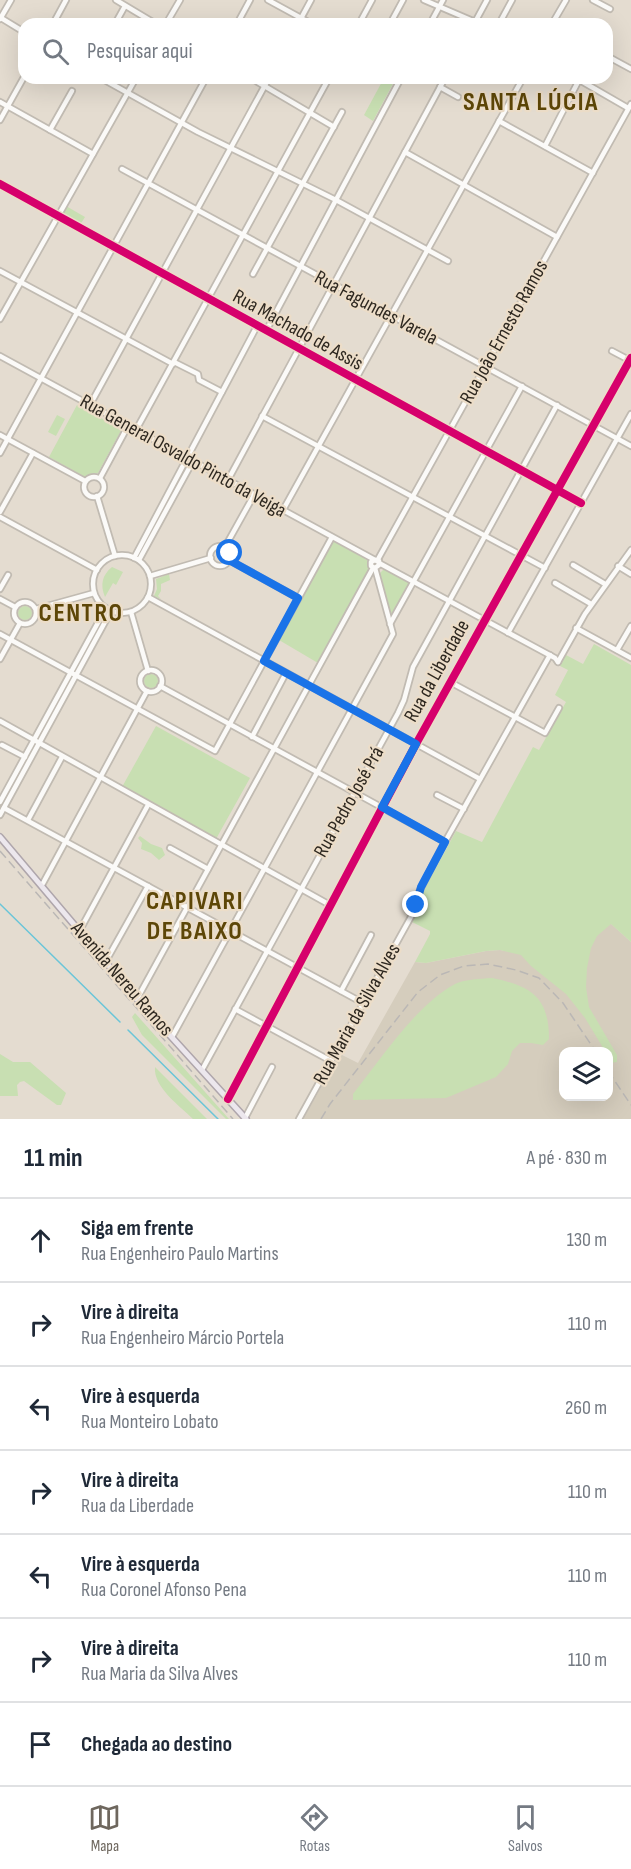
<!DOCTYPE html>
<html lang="pt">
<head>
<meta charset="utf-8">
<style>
  :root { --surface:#fff; --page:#f2f2f3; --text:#1f2937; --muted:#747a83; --line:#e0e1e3; --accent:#6e675e }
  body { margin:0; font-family:"Sofia Sans Condensed",sans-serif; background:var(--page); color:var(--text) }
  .controls { position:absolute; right:18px; bottom:18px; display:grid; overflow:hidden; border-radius:12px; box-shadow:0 6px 24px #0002 }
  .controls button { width:54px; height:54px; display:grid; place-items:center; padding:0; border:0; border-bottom:2px solid var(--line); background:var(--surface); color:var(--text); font:30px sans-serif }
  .stop { position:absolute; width:18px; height:18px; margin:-14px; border:4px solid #1a73e8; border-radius:50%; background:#fff }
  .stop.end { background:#1a73e8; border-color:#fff; box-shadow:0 2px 6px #0008 }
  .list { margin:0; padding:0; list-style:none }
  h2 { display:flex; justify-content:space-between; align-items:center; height:78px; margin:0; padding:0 24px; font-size:26px }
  h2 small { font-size:20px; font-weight:400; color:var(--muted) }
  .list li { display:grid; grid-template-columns:39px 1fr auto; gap:18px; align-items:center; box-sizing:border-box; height:84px; padding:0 24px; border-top:2px solid var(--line) }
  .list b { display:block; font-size:22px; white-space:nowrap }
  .list p { margin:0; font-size:20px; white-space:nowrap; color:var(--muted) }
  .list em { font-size:20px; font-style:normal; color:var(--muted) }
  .icon { flex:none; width:33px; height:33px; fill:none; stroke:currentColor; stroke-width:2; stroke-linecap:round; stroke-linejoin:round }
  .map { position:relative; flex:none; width:631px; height:1119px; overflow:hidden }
  .search { position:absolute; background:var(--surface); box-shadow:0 6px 24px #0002; left:18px; right:18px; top:18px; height:66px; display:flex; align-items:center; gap:15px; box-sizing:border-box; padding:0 21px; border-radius:18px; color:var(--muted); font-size:22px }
  .sheet { height:666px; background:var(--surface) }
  nav { display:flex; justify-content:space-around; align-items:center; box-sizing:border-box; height:84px; border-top:2px solid var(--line); background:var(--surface); font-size:16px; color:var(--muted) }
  nav a { display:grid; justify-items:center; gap:3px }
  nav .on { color:var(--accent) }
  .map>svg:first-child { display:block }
  .industrial { fill:#d5cdbd; fill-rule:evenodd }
  .green { fill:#c8dfb2 }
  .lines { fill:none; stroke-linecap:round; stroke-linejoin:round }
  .stream { stroke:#6ac5d8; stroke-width:1.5 }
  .minor-casing { stroke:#c1bbb2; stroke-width:8 }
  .major-casing { stroke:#afa6ac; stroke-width:8 }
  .minor { stroke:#fbfaf8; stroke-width:4.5 }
  .major { stroke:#ece7ed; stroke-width:5 }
  .rail { stroke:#bab7b5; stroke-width:1.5; stroke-dasharray:9 4.5; stroke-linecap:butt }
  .cycleway-casing { stroke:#ecddc8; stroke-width:11 }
  .cycleway { stroke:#d6006c; stroke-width:8 }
  .route { stroke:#1a73e8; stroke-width:8 }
  .labels { text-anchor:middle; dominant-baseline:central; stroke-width:4.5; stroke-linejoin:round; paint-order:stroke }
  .street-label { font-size:20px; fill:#2e2820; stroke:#ecddc8 }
  .district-label { font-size:26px; font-weight:bold; letter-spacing:1.5px; fill:#5d4607; stroke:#ecddc8 }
</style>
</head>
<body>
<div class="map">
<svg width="631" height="1119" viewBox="0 0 631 1119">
  <rect width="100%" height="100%" fill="#e4dcd0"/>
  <path class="industrial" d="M551 869 631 942V1119H303L340 1054 358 1063 415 962 426 963 486 951 500 950 522 954ZM564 1052H608V1096H564Z"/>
  <g class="green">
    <polygon points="384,78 396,78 373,121 364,115"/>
    <polygon points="66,206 85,217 80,225 62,214"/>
    <polygon points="77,405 114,425 116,423 123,427 98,473 85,477 49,457"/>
    <polygon points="57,415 65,419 56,436 48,432"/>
    <polygon points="333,541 364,558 368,561 368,571 318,663 279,640"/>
    <path d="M112 567 123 572 116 585 113 583 105 597C100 585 102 575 112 567Z"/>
    <polygon points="384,569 409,583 391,615 380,573"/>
    <polygon points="169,574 170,580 161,584 161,591 158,596 161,599 154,596 157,589 156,579"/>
    <circle cx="25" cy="613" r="7"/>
    <polygon points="594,644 631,665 631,942 611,924 597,936 591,948 587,968 586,987 589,1007 617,1055 617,1062 611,1063 608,1052 605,1051 585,1018 566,994 531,966 521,955 500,950 486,951 426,963 415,962 430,934 430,931 412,922 426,886 456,831 482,842 533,747 539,750 566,702 555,695 568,670 560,666 566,655 583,664"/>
    <circle cx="151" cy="681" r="7"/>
    <polygon points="156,726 250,778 216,839 122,787"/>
    <polygon points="140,836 151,844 162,848 165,855 159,860 151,853 141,849 142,843 138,838"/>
    <path d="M492 978C531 986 549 997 549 1039L543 1045 531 1043H520L512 1051 508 1064 496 1077 446 1098 353 1100V1094C380 1060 417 1004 455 984 466 979 480 979 492 978Z"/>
    <polygon points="135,1013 229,1119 226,1119 142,1035 132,1017"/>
    <polygon points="0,1054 13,1062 30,1062 66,1093 61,1105 57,1105 24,1081 20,1082 17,1085 18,1096 0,1096"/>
    <path d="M155 1067 207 1119H193C180 1106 153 1087 155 1067Z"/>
  </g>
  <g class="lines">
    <g class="stream">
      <polyline points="0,904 120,1022"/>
      <polyline points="128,1030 218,1119"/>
    </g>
    <defs>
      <g id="minor">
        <polyline points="116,0 156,24"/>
        <polyline points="268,0 312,24"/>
        <polyline points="424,0 480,24"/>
        <polyline points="593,0 610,9"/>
        <polyline points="1,18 24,32"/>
        <polyline points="0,19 11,0"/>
        <polyline points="53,24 66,0"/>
        <polyline points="115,24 125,6"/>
        <polyline points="166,24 180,0"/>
        <polyline points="237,24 250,0"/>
        <polyline points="298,24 311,0"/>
        <polyline points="359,24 372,0"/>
        <polyline points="390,24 403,0"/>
        <polyline points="430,24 443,0"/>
        <polyline points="474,24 487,0"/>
        <polyline points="499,24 512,0"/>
        <polyline points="552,24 566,0"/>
        <polyline points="607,56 631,69"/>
        <polyline points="101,78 198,132 336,200 448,261"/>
        <polyline points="251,78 334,127"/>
        <polyline points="576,78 628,108"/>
        <polyline points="440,87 458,97"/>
        <polyline points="0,102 93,154"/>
        <polyline points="0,120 24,77"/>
        <polyline points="499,121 593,173"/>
        <polyline points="50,130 72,91"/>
        <polyline points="545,146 580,78"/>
        <polyline points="405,152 557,237"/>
        <polyline points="122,169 631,446"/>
        <polyline points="0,184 581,503"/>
        <polyline points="0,271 173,364"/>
        <polyline points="253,274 342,112"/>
        <polyline points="0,319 136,78"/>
        <polyline points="266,331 401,78"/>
        <polyline points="612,351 631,361"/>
        <polyline points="0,356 375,560"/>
        <polyline points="174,362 198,374 199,380 222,392"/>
        <polyline points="90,405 269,78"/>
        <polyline points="262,416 545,568"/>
        <polyline points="136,430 329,78"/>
        <polyline points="0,435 85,481"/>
        <polyline points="0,453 206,78"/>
        <circle cx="94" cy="487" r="10"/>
        <polyline points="100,478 128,426"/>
        <polyline points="228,480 445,78"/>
        <polyline points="97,496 115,556"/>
        <polyline points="283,510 523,78"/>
        <polyline points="0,512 33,453"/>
        <polyline points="0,517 97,570"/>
        <circle cx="220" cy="556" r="10"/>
        <polyline points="225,547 254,495"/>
        <circle cx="122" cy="584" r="29"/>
        <polyline points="134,558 257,326"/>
        <polyline points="139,560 193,461"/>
        <polyline points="229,560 298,598"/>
        <polyline points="377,561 631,104"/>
        <polyline points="379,563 555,658 558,662"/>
        <polyline points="573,565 605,584"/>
        <polyline points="618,566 631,574"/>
        <polyline points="150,576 211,558"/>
        <polyline points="555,583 591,604"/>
        <polyline points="0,589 8,575"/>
        <polyline points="148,597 480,779"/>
        <polyline points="0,599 15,607"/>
        <circle cx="25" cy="613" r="11"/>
        <polyline points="36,609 94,593"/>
        <polyline points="131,612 148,671"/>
        <polyline points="390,624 522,386"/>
        <polyline points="576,628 631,658"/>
        <polyline points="508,633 631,414"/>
        <polyline points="0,634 215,751 332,537"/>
        <polyline points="617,650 631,626"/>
        <polyline points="0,659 20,623"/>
        <polyline points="558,662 585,614 631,550"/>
        <circle cx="151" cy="681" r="11"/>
        <polyline points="450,682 545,733 559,708"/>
        <polyline points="160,686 445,842"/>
        <polyline points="0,721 330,905"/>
        <polyline points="252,737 286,673"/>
        <polyline points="2,745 25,757"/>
        <polyline points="437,795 464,809"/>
        <polyline points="0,802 106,608"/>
        <polyline points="4,808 363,1003"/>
        <polyline points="0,815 111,611"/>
        <polyline points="28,820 62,757"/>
        <polyline points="170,848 208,869"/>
        <polyline points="42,885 147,691"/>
        <polyline points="80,930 148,805"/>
        <polyline points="106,961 148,886"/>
        <polyline points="341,991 371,935"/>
        <polyline points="137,999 373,568"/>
        <polyline points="235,1009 331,1061"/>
        <polyline points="172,1037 393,634 375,568 371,566 371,562 375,560 379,561 379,565 375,568"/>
        <polyline points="202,1070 398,713 404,700 413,667 557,405"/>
        <polyline points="228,1099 416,744 631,358"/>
        <polyline points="245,1118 272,1067"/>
        <polyline points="299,1119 412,915 419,892 441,849 550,655"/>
      </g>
      <polyline id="major" points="0,837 137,999 246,1119"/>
    </defs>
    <use href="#minor" class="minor-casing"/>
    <use href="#major" class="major-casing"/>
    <use href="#minor" class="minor"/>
    <use href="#major" class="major"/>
    <g class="rail">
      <polyline points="0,851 233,1119"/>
      <polyline points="608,1071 631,1105"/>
      <polyline points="321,1119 330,1104 418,992 440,975 464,966 488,964 516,970 539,978 563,1003 596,1052"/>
    </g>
    <defs>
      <g id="cycleway">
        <polyline points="0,184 581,503"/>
        <polyline points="228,1099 416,744 631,358"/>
      </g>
    </defs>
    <use href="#cycleway" class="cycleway-casing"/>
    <use href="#cycleway" class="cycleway"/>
  </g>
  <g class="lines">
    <polyline class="route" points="230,553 229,560 298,598 264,661 416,744 382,807 445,842 421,887 416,905"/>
  </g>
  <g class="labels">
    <g class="street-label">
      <text transform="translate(376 308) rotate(28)">Rua Fagundes Varela</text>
      <text transform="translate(298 330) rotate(29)">Rua Machado de Assis</text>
      <text transform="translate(504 332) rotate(-61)">Rua João Ernesto Ramos</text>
      <text transform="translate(183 456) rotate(29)">Rua General Osvaldo Pinto da Veiga</text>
      <text transform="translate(437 671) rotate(-61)">Rua da Liberdade</text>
      <text transform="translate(349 802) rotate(-61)">Rua Pedro José Prá</text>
      <text transform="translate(122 979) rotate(49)">Avenida Nereu Ramos</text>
      <text transform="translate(357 1014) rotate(-61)">Rua Maria da Silva Alves</text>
    </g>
    <g class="district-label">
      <text x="531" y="102">SANTA LÚCIA</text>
      <text x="81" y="613">CENTRO</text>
      <text x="195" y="901">CAPIVARI<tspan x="195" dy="30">DE BAIXO</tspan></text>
    </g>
  </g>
</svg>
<div class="controls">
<button><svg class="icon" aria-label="layers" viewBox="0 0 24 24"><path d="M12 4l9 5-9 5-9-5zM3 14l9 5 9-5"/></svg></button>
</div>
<div class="stop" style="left:230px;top:553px"></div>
<div class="stop end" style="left:416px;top:905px"></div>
<div class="search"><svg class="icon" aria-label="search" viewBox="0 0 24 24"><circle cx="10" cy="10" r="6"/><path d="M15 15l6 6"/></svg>Pesquisar aqui</div>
</div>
<section class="sheet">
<h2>11 min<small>A pé · 830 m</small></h2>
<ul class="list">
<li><svg class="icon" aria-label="ahead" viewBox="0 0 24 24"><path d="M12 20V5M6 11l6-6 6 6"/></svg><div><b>Siga em frente</b><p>Rua Engenheiro Paulo Martins</p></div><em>130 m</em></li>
<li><svg class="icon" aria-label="right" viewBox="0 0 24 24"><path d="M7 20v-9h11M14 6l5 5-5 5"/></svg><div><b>Vire à direita</b><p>Rua Engenheiro Márcio Portela</p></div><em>110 m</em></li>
<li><svg class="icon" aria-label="left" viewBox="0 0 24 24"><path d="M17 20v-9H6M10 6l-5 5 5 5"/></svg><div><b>Vire à esquerda</b><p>Rua Monteiro Lobato</p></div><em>260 m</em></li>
<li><svg class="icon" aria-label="right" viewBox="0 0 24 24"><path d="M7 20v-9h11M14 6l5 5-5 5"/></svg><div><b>Vire à direita</b><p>Rua da Liberdade</p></div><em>110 m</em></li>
<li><svg class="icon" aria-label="left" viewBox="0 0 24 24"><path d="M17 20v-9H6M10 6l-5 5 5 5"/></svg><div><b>Vire à esquerda</b><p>Rua Coronel Afonso Pena</p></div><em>110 m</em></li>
<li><svg class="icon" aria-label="right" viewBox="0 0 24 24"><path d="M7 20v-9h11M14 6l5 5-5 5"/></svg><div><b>Vire à direita</b><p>Rua Maria da Silva Alves</p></div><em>110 m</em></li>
<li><svg class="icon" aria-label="arrive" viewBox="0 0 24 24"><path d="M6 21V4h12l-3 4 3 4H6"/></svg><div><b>Chegada ao destino</b></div></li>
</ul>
</section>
<nav>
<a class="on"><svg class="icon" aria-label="map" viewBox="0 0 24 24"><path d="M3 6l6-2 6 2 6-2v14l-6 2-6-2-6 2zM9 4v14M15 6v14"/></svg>Mapa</a>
<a><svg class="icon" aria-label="directions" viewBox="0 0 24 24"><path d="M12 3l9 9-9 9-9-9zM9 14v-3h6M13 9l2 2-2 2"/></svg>Rotas</a>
<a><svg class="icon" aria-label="saved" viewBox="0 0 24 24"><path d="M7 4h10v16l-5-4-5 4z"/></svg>Salvos</a>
</nav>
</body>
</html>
